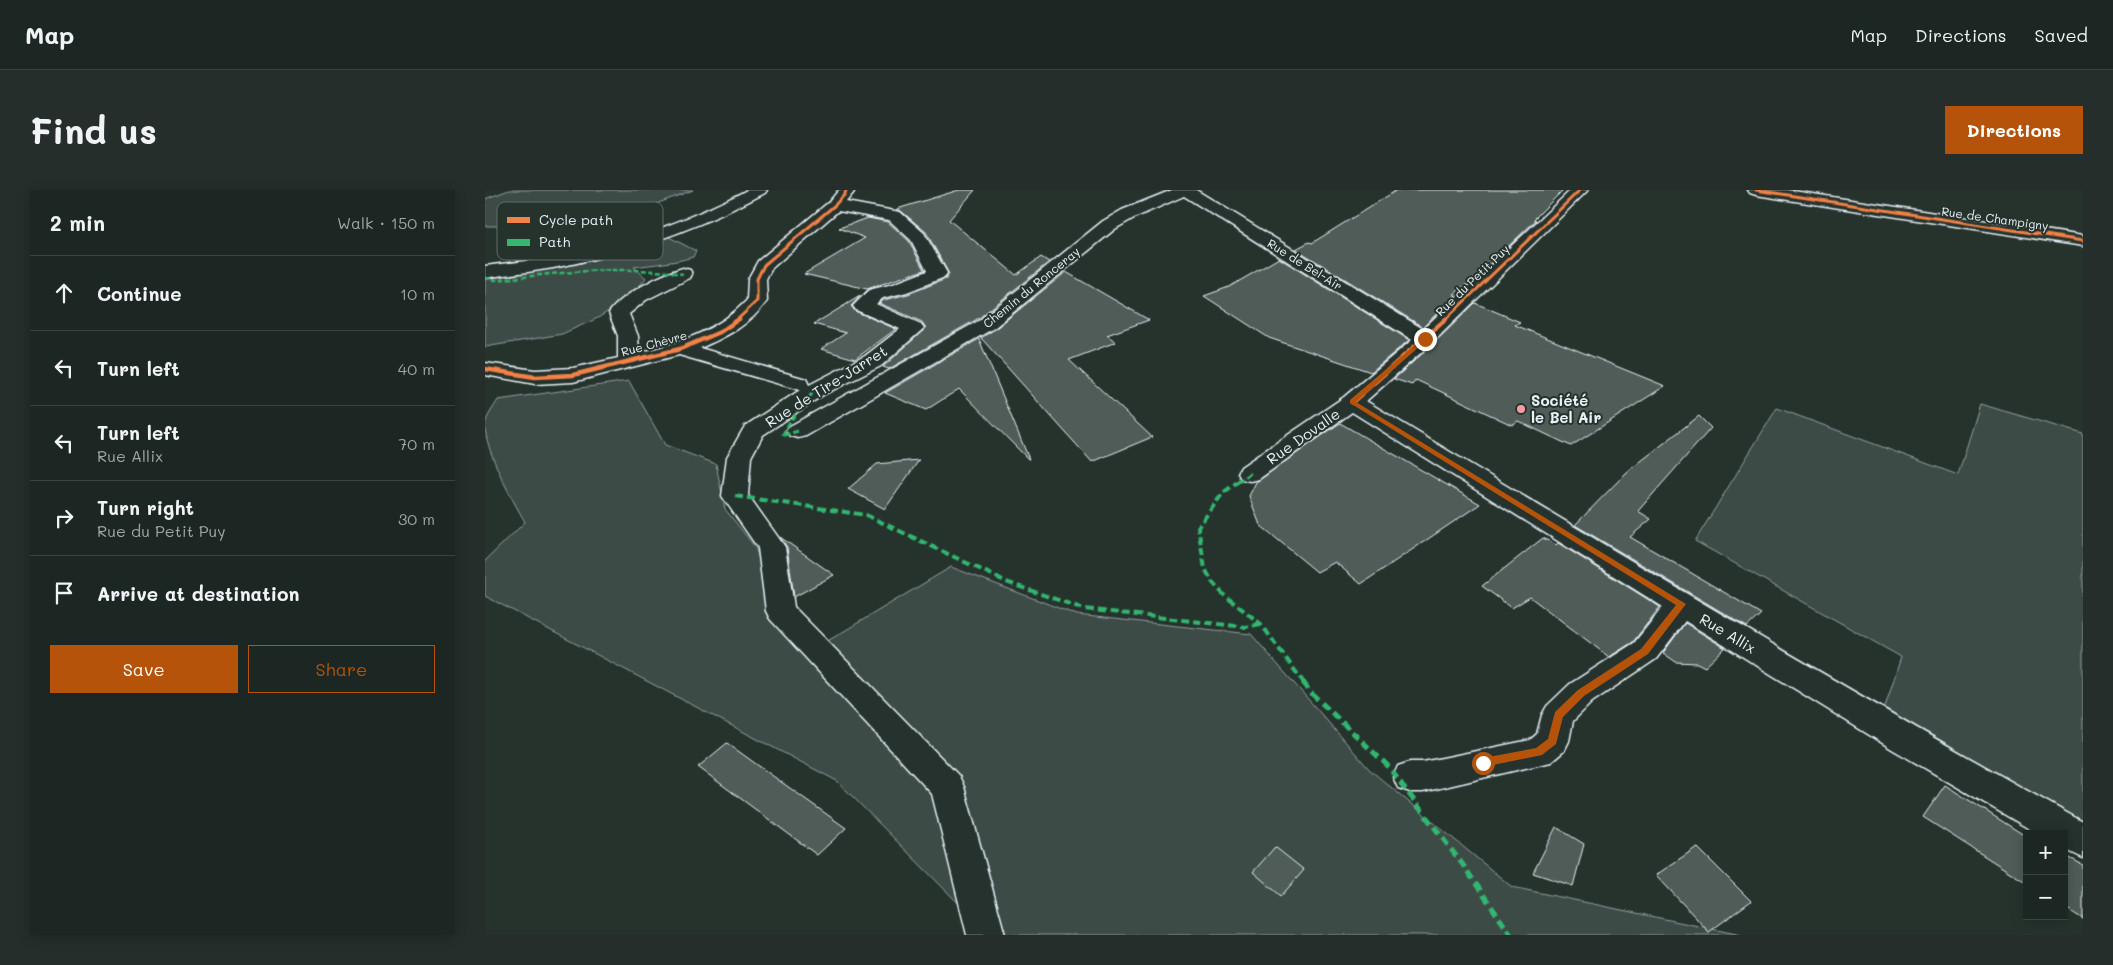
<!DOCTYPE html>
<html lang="en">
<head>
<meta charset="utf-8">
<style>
  :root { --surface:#1c2622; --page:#252e2a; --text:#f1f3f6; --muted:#a0a5a5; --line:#3a4340; --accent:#b45309 }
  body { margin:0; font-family:Mali,sans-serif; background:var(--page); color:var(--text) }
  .controls { position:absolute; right:15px; bottom:15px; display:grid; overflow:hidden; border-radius:0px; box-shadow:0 2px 12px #0003 }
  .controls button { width:45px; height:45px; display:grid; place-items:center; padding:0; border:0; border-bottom:1px solid var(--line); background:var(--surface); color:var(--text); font:25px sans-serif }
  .stop { position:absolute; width:15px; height:15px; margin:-11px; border:4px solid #b45309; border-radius:50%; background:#fff }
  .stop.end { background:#b45309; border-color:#fff; box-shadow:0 1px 5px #0008 }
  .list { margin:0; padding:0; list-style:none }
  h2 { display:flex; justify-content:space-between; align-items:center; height:65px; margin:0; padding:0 20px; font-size:21px }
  h2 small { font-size:16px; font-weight:400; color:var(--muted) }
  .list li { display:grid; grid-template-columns:32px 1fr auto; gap:15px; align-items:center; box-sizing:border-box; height:75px; padding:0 20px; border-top:1px solid var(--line) }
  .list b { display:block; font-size:19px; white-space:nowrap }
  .list p { margin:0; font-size:16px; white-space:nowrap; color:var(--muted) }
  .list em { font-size:16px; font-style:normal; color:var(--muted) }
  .actions { display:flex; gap:10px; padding:15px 20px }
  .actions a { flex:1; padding:11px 0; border:1px solid var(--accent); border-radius:0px; text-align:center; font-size:18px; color:var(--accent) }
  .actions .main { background:var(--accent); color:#fff }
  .icon { flex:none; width:28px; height:28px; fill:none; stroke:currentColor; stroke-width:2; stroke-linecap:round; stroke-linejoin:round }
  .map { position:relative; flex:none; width:1598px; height:745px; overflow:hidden; border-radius:0px }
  header { display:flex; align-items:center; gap:30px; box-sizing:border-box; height:70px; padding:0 25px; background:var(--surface); border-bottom:1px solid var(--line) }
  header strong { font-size:24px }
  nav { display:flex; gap:28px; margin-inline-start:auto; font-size:18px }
  .intro { display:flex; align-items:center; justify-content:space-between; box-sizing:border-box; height:120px; padding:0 30px }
  h1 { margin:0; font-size:35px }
  .button { padding:12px 22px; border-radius:0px; background:var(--accent); color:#fff; font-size:18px; font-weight:700 }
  main { display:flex; gap:30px; padding:0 30px }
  aside { flex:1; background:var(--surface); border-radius:0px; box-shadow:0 2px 12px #0003 }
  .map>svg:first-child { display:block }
  .green { fill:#3e4b47; stroke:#939ea0 }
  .building { fill:#505c59; stroke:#e8f1f8 }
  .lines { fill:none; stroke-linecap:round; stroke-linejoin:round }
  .minor-casing { stroke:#e8f1f8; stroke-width:3 }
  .minor { fill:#26332d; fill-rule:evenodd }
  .quiet-far3 { stroke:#33b770; stroke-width:2.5; stroke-dasharray:5 2.5; stroke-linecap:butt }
  .quiet-far2 { stroke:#33b770; stroke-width:3; stroke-dasharray:6 3; stroke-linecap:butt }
  .quiet-far1 { stroke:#33b770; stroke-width:4; stroke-dasharray:8 4; stroke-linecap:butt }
  .quiet { stroke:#33b770; stroke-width:5; stroke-dasharray:9 5; stroke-linecap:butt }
  .cycleway-far1-casing { stroke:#26332d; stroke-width:5 }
  .cycleway-casing { stroke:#26332d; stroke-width:7 }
  .cycleway-far1 { stroke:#f48246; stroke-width:3 }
  .cycleway { stroke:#f48246; stroke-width:4.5 }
  .route { fill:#b45309 }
  .poi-dot { fill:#ff9aa2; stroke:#26332d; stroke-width:2 }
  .labels { text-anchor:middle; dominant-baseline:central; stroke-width:4; stroke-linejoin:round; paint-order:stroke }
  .far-street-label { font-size:12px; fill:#e8f1f8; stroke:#26332d }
  .street-label { font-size:15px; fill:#e8f1f8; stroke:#26332d }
  .poi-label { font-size:15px; font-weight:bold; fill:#e8f1f8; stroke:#26332d; text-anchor:start }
  .key { fill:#26332d; stroke:#606c6a; stroke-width:1 }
  .key-label { font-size:14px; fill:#e8f1f8 }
</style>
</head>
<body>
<header>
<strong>Map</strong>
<nav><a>Map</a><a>Directions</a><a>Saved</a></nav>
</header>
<div class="intro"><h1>Find us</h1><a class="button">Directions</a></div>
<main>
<aside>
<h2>2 min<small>Walk · 150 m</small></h2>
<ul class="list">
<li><svg class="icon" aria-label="ahead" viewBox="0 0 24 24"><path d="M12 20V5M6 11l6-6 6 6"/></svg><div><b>Continue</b></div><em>10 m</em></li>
<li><svg class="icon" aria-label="left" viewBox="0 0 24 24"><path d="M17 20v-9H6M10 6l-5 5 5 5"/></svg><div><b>Turn left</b></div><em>40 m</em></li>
<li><svg class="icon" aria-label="left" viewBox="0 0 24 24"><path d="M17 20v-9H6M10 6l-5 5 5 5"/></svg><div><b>Turn left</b><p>Rue Allix</p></div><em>70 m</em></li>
<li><svg class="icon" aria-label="right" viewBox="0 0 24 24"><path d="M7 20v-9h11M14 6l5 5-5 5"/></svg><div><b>Turn right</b><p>Rue du Petit Puy</p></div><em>30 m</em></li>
<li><svg class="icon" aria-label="arrive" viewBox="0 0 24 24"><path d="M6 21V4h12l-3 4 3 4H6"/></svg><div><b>Arrive at destination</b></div></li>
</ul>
<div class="actions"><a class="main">Save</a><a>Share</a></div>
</aside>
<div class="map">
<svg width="1598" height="745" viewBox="0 0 1598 745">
  <rect width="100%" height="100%" fill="#26332d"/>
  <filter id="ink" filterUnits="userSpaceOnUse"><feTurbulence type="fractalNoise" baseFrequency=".02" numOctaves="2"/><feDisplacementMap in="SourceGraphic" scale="10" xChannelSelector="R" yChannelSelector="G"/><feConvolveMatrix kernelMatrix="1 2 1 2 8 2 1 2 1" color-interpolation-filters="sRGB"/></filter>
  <g filter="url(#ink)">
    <g class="green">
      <polygon points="24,0 208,0 131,29 93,36 0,36 0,9"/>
      <path d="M184 47 211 61 208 67C188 73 169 74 149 77L161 88 146 106 113 128 77 144 0 157V87Z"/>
      <path d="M144 191 180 255 231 274 240 319 270 357 296 430 326 461 466 377 592 425 766 444 885 580 1027 697 1256 745H505L352 591 0 406V371L40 332C27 309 0 261 0 235 1 227 9 217 13 210Z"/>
      <polygon points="1495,214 1598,244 1598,665 1579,644 1391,545 1416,467 1210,351 1292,218 1473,285"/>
    </g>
    <g class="building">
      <polygon points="474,0 490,0 464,30 531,85 556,67 564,72 494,128 404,179 398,177 441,138 437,132 394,113 399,110 423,104 461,89 464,84 441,42 416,21 412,19"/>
      <polygon points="912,0 1078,0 1049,29 1051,30 990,88 969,104 971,105 938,137 811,59 824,52 827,53"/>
      <polygon points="383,28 403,32 424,51 439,80 382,99 319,84 380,48 354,38"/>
      <polygon points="794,68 924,150 886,182 784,148 719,106 744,97"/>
      <polygon points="581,82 664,130 622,145 631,152 584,170 667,247 607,272 496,148 510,139"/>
      <polygon points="375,106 366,116 370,121 411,139 370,169 336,159 361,143 329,134"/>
      <polygon points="990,113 1035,132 1030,135 1180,196 1086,256 1033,231 1027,235 931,190 927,195 909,189 948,154"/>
      <polygon points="494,149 544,269 543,269 474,199 441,220 400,203"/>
      <polygon points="1214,226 1226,238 1153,321 1166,329 1145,347 1276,424 1262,437 1090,335 1142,282"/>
      <polygon points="855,233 995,314 876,394 850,372 832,382 775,335 764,306 771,292"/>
      <polygon points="434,270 400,319 363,299 392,274"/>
      <polygon points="295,347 349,385 309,407 302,357"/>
      <polygon points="1058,348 1071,355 1073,353 1175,417 1148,452 1124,467 1045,407 1027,418 997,396"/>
      <polygon points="1200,433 1240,458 1220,477 1212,473 1191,472 1178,463"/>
      <polygon points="242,553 278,579 361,638 332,665 213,577"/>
      <polygon points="1460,595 1542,647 1542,693 1438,627"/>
      <polygon points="1071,637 1099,654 1088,696 1048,683"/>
      <polygon points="790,657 819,680 796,706 768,682"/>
      <polygon points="1212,657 1266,711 1224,742 1171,685"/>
      <polygon points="1579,665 1598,675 1598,729 1579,717"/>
    </g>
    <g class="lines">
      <defs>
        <g id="minor">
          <path d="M262 0H282L280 3C213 39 142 64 68 78 46 82 23 84 0 88V76C23 73 45 71 68 67 136 55 201 32 262 0Z"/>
          <path d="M354 0H368L369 2 361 12 415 22 439 43 462 83 460 87 422 102 398 108 391 114 436 134 439 138 396 176 338 205 278 245 266 267 263 305 300 357 309 417 474 586 479 597 520 745H482L447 604 285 429 281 421 273 358 237 306 242 267 260 236 315 200 194 165 88 192 50 194 0 185V173L50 180 88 178 133 168V146L124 123C137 104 176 84 198 78L205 80 207 84 205 88 161 110 144 124 153 146 154 163C194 153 233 141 262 110L263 89 273 71 344 12ZM353 21 404 30 426 50 442 81 408 94 384 100 368 116 371 120 415 139 380 166 324 195 321 189 215 158C241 147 265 135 282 111L281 89 287 78Z"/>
          <path d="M687 0H711L938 139 1086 0H1103L947 153 881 211C1118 355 1356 497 1598 632V668L1579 659V644H1553L1407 559 1200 431 1171 469 1107 512 1088 531 1084 551 1079 561 1066 572 938 602H925L913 598 908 587 913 576 925 572H938L1045 550 1052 544 1057 525 1062 516 1085 494 1149 453 1178 417 867 222 774 289 765 291 756 289 753 283 756 277 859 207 927 150 699 6 649 28 630 39 509 138 321 246 313 248 305 246 301 241 305 236 495 130 618 31 637 20Z"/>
          <polygon points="1263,0 1302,0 1598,46 1598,56 1271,5 1265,3"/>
        </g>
      </defs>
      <use href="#minor" class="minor-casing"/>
      <use href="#minor" class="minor"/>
      <path class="quiet-far3" d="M0 88 10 90C73 83 135 75 198 84"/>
      <g class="quiet-far2">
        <polyline points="313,241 297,246 306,230 330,200"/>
        <polyline points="753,292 765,283"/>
      </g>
      <g class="quiet-far1">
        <polyline points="755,290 738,303 713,337 720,379 728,393 739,405 776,434 819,493"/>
        <polyline points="250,306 381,325 524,393 599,419 760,437 776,434"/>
      </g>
      <polyline class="quiet" points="818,492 825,502 902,575 978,675 1026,745"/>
      <defs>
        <g id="cycleway-far1">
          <polyline points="1271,0 1598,51"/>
          <polyline points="252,130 272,111 272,89 279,75 350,15 360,4 361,0"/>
          <polyline points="960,130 1095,0"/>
        </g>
        <g id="cycleway">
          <polyline points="0,179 50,187 88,185 195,159 235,142 254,129"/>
          <polyline points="867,212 961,129"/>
        </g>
      </defs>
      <use href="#cycleway-far1" class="cycleway-far1-casing"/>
      <use href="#cycleway" class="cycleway-casing"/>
      <use href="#cycleway-far1" class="cycleway-far1"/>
      <use href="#cycleway" class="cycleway"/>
    </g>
  </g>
  <polygon class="route" points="938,148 943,149 871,212 1201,414 1163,464 1099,506 1078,527 1071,554 1057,565 998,577 993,573 998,568 1051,558 1063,549 1070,522 1093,500 1156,459 1191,415 865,213 865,210"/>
  <circle class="poi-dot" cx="1036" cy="219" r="5"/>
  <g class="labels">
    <g class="far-street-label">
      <text transform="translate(1510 28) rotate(8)">Rue de Champigny</text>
      <text transform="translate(820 74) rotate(32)">Rue de Bel-Air</text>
      <text transform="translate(987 90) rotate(-44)">Rue du Petit Puy</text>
      <text transform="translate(546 97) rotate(-39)">Chemin du Ronceray</text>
      <text transform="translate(169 153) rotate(-15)">Rue Chèvre</text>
    </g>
    <g class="street-label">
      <text transform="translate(341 196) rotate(-32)">Rue de Tire-Jarret</text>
      <text transform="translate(818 246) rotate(-35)">Rue Dovalle</text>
      <text transform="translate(1243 443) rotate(31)">Rue Allix</text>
    </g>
    <g class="poi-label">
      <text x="1046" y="210">Société<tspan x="1046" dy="17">le Bel Air</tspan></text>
    </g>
  </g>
  <rect x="12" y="12" width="166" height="58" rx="8" class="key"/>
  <rect x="22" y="27" width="23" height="6" fill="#f48246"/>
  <rect x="22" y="49" width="23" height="7" fill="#33b770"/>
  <g class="key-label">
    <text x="54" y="35">Cycle path</text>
    <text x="54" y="57">Path</text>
  </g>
</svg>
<div class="controls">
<button>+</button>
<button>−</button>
</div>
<div class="stop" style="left:998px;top:573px"></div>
<div class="stop end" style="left:940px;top:149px"></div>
</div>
</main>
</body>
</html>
